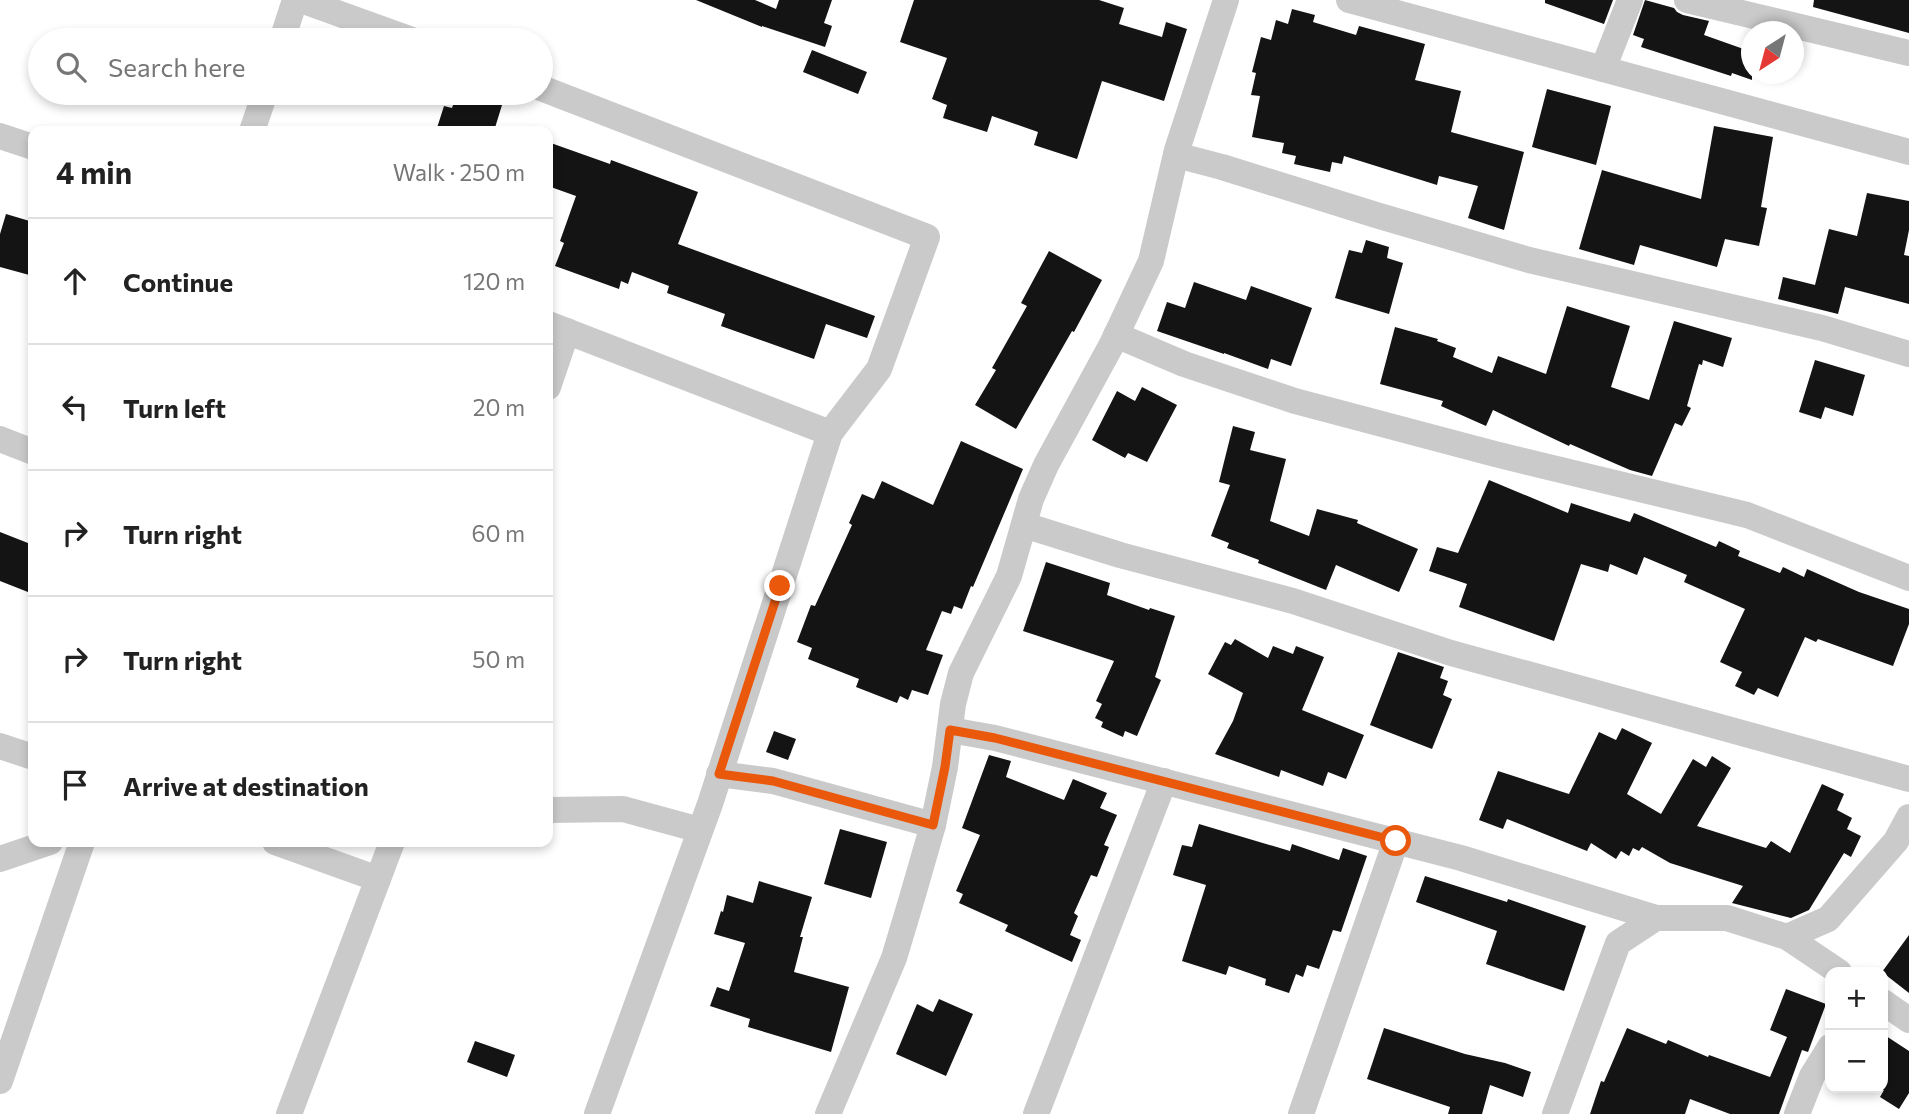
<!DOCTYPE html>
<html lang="en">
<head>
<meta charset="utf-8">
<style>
  :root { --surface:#fff; --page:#f2f2f2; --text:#222; --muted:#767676; --line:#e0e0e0 }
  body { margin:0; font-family:Commissioner,sans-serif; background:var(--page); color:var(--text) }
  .controls { position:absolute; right:21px; bottom:21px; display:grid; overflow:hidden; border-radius:14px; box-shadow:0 4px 10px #0003 }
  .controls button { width:63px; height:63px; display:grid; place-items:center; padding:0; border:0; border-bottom:2px solid var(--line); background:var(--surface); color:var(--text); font:35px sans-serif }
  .compass { position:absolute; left:1741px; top:21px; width:63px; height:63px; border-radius:50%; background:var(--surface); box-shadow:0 4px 10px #0003; rotate:216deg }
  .stop { position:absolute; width:21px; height:21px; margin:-16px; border:5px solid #ea580c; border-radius:50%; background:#fff }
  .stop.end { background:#ea580c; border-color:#fff; box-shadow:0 2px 7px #0008 }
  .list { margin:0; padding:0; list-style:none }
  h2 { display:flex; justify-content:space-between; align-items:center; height:91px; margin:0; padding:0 28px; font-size:30px }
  h2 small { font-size:23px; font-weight:400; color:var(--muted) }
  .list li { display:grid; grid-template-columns:46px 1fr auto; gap:21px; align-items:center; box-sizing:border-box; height:126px; padding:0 28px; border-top:2px solid var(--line) }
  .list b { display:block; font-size:26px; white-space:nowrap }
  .list em { font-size:23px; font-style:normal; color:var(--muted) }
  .icon { flex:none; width:38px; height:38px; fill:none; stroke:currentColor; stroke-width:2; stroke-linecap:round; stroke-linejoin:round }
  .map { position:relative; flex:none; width:1909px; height:1114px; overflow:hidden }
  .search { position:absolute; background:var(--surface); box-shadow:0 4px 10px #0003; left:28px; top:28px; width:525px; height:77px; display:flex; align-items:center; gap:18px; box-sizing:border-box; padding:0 24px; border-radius:38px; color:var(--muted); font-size:26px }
  .panel { position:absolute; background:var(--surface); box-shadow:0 4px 10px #0003; left:28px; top:126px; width:525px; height:721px; border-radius:14px }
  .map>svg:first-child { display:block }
  .building { fill:#141414 }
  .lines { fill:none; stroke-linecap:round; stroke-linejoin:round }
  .street { stroke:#cacaca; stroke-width:26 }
  .route { stroke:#ea580c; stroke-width:9 }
</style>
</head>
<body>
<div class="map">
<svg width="1909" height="1114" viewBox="0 0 1909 1114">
  <rect width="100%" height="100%" fill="#fff"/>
  <g class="building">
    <polygon points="696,0 755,0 776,9 779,0 832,0 824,23 832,26 825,47 762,26 762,27"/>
    <polygon points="914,0 1099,0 1124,8 1119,24 1162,37 1166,22 1187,29 1164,101 1102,81 1077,159 1034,145 1038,132 992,116 987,132 943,118 947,105 932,99 947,58 900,42"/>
    <polygon points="1545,0 1613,0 1604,24 1545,3"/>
    <polygon points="1645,0 1674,8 1677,12 1683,15 1709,21 1704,35 1752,52 1752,80 1732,73 1731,76 1641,47 1644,39 1633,35"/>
    <polygon points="1814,0 1909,0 1909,33 1813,7"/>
    <polygon points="1292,9 1315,15 1313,22 1356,35 1359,26 1425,44 1415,80 1461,91 1451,132 1524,152 1504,230 1468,218 1478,186 1439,176 1437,185 1344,156 1342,164 1332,162 1330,172 1294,164 1296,156 1282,153 1284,143 1252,137 1260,96 1251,95 1256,73 1252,72 1261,37 1271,40 1276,20 1288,24"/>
    <polygon points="812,50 867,72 858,94 803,72"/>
    <polygon points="1547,89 1611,106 1596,165 1532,147"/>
    <polygon points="457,93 465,93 502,105 494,131 436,131 444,106 452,108"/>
    <polygon points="1714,126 1773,137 1761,207 1767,208 1759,246 1725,239 1717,267 1640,245 1634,265 1579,249 1602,170 1701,199"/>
    <polygon points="548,142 610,164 611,160 698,192 678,244 875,316 867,338 826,324 814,359 721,326 725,314 667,293 669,286 632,272 628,284 621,281 619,289 555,266 564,243 560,241 576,196 548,186"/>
    <polygon points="1867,193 1909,201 1909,230 1904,255 1909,256 1909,304 1845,287 1838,314 1778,299 1783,277 1815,285 1829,229 1857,236"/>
    <polygon points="6,214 33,222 33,276 0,267 0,234"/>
    <polygon points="1366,240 1389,247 1387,258 1403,263 1389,314 1335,298 1349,250 1362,253"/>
    <polygon points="1049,251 1102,280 1074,332 1072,331 1016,429 975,405 996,370 992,368 1027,306 1021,303"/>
    <polygon points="1194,282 1246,300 1251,286 1312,308 1291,366 1271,359 1268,369 1224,353 1224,354 1157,331 1167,302 1185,308"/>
    <polygon points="1567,306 1630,326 1611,387 1649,400 1674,321 1732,338 1723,367 1703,360 1702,365 1699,364 1687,406 1691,408 1682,426 1675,423 1652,476 1630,470 1570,444 1569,446 1493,410 1486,426 1441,406 1443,401 1380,384 1395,327 1438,339 1437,341 1456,348 1453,357 1492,373 1498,356 1546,374"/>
    <polygon points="1815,360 1865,375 1853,416 1825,407 1821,419 1799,412"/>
    <polygon points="1142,387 1177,405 1147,462 1128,453 1125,458 1092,440 1117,391 1135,401"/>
    <polygon points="1233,426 1255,432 1250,450 1286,459 1270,521 1309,536 1317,509 1358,520 1357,523 1418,549 1399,592 1336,565 1326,590 1258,563 1259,560 1227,548 1229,543 1211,536 1230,485 1219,482"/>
    <polygon points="961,441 1023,469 973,587 971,586 962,609 954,606 951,614 942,611 926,650 943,655 928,695 912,690 908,700 900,696 897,703 856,687 859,679 808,659 812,648 797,642 811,605 815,606 852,525 849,523 862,494 874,499 882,481 933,505"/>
    <polygon points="1489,480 1568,513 1571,503 1630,522 1634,513 1716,547 1719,541 1740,551 1738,556 1780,573 1783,567 1804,577 1807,569 1859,592 1909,609 1909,624 1893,666 1818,639 1816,642 1805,637 1778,697 1758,688 1754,695 1735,686 1742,672 1720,662 1745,609 1684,582 1687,575 1644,557 1637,575 1610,564 1608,572 1581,564 1554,641 1459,607 1467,584 1429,571 1437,547 1458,553"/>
    <polygon points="0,532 33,545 33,594 0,581"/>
    <polygon points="1046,562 1110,583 1107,595 1149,610 1150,608 1175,616 1155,677 1161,680 1137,736 1125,731 1123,737 1101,727 1103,722 1095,718 1102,704 1096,701 1114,661 1023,631"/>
    <polygon points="1235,639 1268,658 1273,646 1293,654 1296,646 1324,657 1302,710 1364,735 1346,779 1328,772 1323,786 1281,770 1279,777 1215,754 1233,721 1243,693 1208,674 1225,642 1231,645"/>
    <polygon points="1398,652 1444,667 1440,678 1448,681 1443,695 1452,699 1432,749 1370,725"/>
    <polygon points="1622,728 1652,743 1627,794 1661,814 1693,759 1706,767 1712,756 1731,768 1697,826 1766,848 1771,841 1790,853 1822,784 1844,794 1837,810 1852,818 1847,829 1861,836 1851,857 1844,853 1809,910 1791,918 1732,903 1743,886 1670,863 1642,847 1639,851 1633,848 1629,856 1621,851 1616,859 1591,843 1587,851 1507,819 1503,829 1479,820 1498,771 1569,794 1599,732 1616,740"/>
    <polygon points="774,731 796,739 788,760 766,752"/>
    <polygon points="989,755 1011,761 1006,777 1064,800 1073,779 1107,793 1100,808 1117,815 1104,845 1109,847 1097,877 1091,875 1074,913 1078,916 1070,935 1081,940 1072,962 1005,931 1008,925 959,903 963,894 956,891 980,835 962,828"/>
    <polygon points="1199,824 1290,851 1292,844 1339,860 1343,848 1367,856 1341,932 1333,930 1319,969 1307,965 1303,977 1296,974 1289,993 1265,985 1266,979 1229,966 1226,975 1182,961 1206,885 1173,875 1182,845 1192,847"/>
    <polygon points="840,829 887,842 871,898 824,884"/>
    <polygon points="1425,876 1507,902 1508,899 1586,926 1564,991 1486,964 1497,931 1416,902"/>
    <polygon points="759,881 812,897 800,937 803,937 794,972 849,987 831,1052 748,1027 750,1019 710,1006 717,987 729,991 745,943 714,934 721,911 723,912 727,895 753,903"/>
    <polygon points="1909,935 1909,993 1882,972"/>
    <polygon points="1786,989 1826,1004 1808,1052 1802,1050 1779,1114 1730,1114 1690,1099 1685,1114 1590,1114 1601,1081 1604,1082 1627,1028 1666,1044 1668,1040 1708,1057 1709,1055 1770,1077 1787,1037 1770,1030"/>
    <polygon points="939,999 973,1014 946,1076 896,1054 917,1004 933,1012"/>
    <polygon points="1384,1028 1465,1054 1505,1063 1531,1072 1523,1097 1490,1085 1482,1114 1448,1114 1450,1107 1367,1079"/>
    <polygon points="1883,1034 1909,1051 1909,1093 1899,1109 1880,1097 1884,1090 1883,1090"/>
    <polygon points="475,1041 515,1055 507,1077 467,1062"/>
  </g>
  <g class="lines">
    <g class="street">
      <polyline points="301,0 412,40"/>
      <polyline points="1349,0 1909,152"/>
      <polyline points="1687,0 1909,53"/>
      <polyline points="282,40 295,0"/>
      <polyline points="1603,69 1630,0"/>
      <polyline points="541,88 927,237 879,369 830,433 710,804 597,1114"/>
      <polyline points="252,131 265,93"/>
      <polyline points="0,136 33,147"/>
      <polyline points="1176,155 1222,167 1376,215 1529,260 1822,328 1909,354"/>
      <polyline points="548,324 830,433"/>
      <polyline points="1116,335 1184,364 1295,401 1495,454 1747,515 1909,578"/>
      <polyline points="548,387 567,331"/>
      <polyline points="0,439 33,452"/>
      <polyline points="1024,525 1120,555 1293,601 1451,653 1909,779"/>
      <polyline points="950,730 995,738 1461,858 1656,918"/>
      <polyline points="0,746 33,757"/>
      <polyline points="719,774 773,781 933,825"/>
      <polyline points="548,810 623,809 700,830"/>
      <polyline points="275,842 378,879"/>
      <polyline points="0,859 50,842"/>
      <polyline points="1787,937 1839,972"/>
      <polyline points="1883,1002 1909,1020"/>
      <polyline points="0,1081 82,842"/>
      <polyline points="289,1114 392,842"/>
      <polyline points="828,1114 894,958 912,898 933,825 945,767 953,704 961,673 1009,576 1031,499 1046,465 1112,344 1151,261 1177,150 1226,0"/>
      <polyline points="1036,1114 1164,781"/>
      <polyline points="1301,1114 1396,841"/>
      <polyline points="1555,1114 1618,943 1656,918 1727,918 1787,937 1828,919 1896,841 1909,817"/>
      <polyline points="1797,1114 1812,1076 1830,1047"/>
    </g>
  </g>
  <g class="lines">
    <polyline class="route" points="780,586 719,774 773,781 933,825 945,767 950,730 995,738 1396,841"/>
  </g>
</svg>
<div class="controls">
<button>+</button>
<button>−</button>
</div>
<svg class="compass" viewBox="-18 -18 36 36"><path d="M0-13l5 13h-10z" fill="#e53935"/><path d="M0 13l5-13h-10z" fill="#767676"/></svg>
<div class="stop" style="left:1396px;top:841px"></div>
<div class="stop end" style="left:780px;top:586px"></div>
<div class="search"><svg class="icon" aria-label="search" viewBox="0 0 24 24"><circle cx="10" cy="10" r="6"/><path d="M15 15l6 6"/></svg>Search here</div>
<section class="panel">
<h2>4 min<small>Walk · 250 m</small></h2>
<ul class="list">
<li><svg class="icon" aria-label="ahead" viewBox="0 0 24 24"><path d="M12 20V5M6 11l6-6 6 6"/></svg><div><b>Continue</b></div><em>120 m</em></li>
<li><svg class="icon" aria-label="left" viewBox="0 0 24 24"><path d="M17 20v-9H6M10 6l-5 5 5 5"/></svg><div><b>Turn left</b></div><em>20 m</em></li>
<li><svg class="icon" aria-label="right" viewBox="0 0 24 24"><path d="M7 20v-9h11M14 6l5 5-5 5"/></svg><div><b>Turn right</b></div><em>60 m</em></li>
<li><svg class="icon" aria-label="right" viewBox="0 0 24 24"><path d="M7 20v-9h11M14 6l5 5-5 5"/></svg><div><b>Turn right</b></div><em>50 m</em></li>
<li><svg class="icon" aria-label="arrive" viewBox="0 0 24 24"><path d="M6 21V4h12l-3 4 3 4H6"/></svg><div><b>Arrive at destination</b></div></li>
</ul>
</section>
</div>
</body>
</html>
